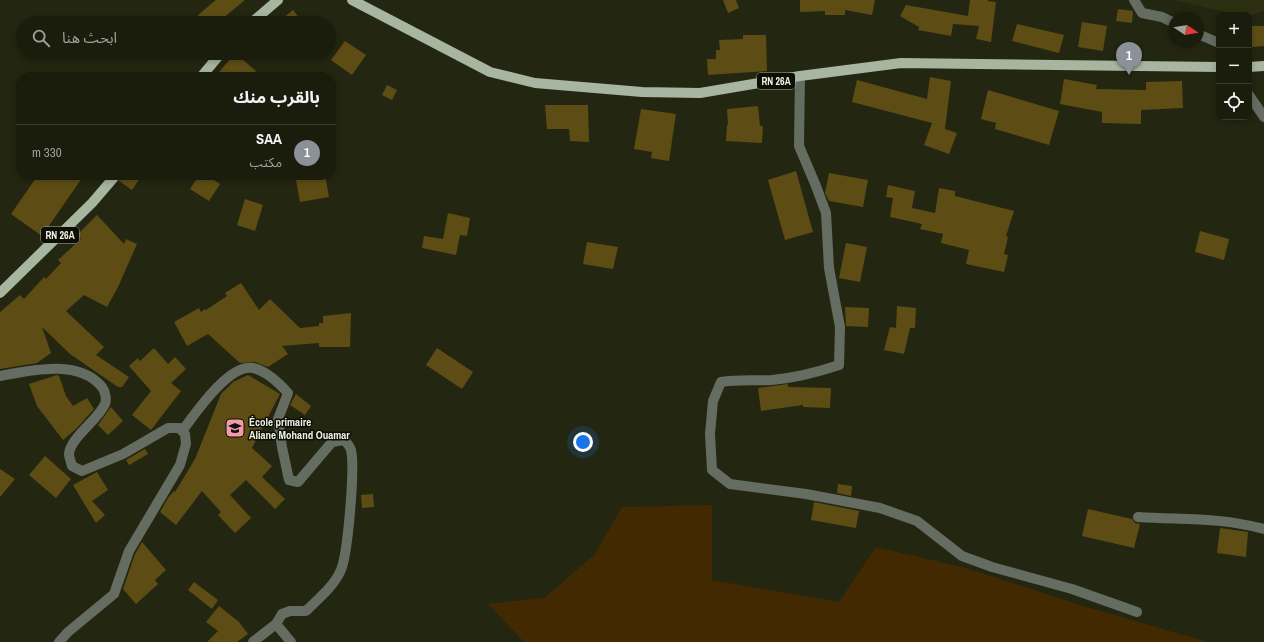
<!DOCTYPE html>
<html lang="ar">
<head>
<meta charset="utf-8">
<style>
  :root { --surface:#1a1c0c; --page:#27291a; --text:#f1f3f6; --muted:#9fa19d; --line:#383a2d; --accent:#8c9099 }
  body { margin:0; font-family:"Archivo Narrow","Noto Sans Arabic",sans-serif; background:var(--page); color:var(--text); direction:rtl }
  .controls { position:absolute; right:12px; top:12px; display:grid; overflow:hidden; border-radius:8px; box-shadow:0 2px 6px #0003 }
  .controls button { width:36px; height:36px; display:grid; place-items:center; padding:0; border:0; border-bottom:1px solid var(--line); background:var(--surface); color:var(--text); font:20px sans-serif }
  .compass { position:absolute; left:1168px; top:12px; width:36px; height:36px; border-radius:50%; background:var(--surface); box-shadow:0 2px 6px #0003; rotate:102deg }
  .you { position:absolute; left:583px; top:442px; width:14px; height:14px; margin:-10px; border:3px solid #fff; border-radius:50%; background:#1a73e8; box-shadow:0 0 0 6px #1a73e833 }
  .badge { display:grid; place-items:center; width:26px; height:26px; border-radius:50%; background:var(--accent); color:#fff; font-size:13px; font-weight:700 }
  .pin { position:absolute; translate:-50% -33px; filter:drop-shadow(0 1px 2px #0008) }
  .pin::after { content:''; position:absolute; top:21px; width:14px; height:12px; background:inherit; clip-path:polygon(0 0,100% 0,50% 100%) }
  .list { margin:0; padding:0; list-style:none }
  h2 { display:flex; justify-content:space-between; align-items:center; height:52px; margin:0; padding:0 16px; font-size:17px }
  h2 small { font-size:13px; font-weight:400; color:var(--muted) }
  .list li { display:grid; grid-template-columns:26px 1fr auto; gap:12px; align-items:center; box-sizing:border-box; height:56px; padding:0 16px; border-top:1px solid var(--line) }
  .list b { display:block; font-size:15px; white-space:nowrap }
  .list p { margin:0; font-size:13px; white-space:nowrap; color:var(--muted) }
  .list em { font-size:13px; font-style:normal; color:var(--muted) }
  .icon { flex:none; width:22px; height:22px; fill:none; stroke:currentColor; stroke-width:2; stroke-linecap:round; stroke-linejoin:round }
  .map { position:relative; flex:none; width:1264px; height:642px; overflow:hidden; direction:ltr }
  .search { position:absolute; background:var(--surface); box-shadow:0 2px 6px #0003; left:16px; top:16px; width:320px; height:44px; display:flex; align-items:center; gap:10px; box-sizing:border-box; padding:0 14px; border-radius:22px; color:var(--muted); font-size:15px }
  .panel { position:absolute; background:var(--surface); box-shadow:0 2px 6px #0003; left:16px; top:72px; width:320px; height:108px; border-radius:16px; direction:rtl }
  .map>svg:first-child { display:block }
  .built { fill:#2c2f12 }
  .green { fill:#422902 }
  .building { fill:#5d4d15 }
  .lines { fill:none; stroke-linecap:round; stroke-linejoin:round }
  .minor { stroke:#656c62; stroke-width:10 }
  .major { stroke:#a7b5a1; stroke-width:10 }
  .labels { text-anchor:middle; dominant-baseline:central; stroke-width:3; stroke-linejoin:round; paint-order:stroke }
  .shield { fill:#0d0e05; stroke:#abada0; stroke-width:1 }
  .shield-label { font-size:10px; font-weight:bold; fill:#eff1e3 }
  .poi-label { font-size:11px; font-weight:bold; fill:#eff1e3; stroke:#0d0e05; text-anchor:start }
</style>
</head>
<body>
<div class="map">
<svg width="1264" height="642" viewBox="0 0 1264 642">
  <rect width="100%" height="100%" fill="#232610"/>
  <polygon class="built" points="1175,0 1264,0 1264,11 1251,15 1228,13"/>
  <polygon class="green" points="712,505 712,580 839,602 876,547 966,568 1087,607 1208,642 524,642 488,604 544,598 595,554 622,507"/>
  <g class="building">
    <polygon points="216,0 245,0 217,23 205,23 198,15"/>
    <polygon points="723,0 736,0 739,8 728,13"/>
    <polygon points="800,0 875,0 872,15 845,10 845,15 825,15 825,11 800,12"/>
    <polygon points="970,0 988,0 988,1 996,2 991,42 976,39 979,26 953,24 951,36 918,30 919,27 900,16 906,5 968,16"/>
    <polygon points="1118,9 1133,11 1132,23 1116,21"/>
    <polygon points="293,10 303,23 277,23"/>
    <polygon points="1082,22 1107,26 1103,51 1078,47"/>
    <polygon points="1017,24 1064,35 1059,53 1012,41"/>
    <polygon points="1250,26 1264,26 1264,46 1251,47"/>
    <polygon points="743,35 766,35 767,71 708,75 707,59 716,59 716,50 720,50 719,40 743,39"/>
    <polygon points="345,41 366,55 352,75 331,60"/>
    <polygon points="235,53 256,71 250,77 215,77"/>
    <polygon points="930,77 951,81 945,129 957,133 949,154 924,145 932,123 852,102 857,80 927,99"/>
    <polygon points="1064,79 1097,85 1096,89 1146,90 1146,82 1182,81 1183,108 1141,110 1141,124 1102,123 1102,112 1060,104"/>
    <polygon points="387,85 397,90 392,100 382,95"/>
    <polygon points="988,90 1059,111 1049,145 995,129 996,123 981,119"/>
    <polygon points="545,105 588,105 589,142 570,141 569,129 547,129"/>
    <polygon points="758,106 760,126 763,126 762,143 726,141 727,125 728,125 727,109"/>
    <polygon points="641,109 676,114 669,161 651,158 652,152 634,149"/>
    <polygon points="796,171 813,232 785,240 768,180"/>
    <polygon points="829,173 868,180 863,207 829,201 825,193"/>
    <polygon points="38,175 84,175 42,236 11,214"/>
    <polygon points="122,175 142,175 132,190 119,181"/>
    <polygon points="199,175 206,175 220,184 209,201 190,189"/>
    <polygon points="295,175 325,175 329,197 300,202"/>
    <polygon points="888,185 915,191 912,208 935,213 939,188 955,191 955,196 1014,211 1006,236 1008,237 1004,254 1008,255 1004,272 966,264 969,250 941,243 943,234 920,229 922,224 890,217 893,198 886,197"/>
    <polygon points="245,199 263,205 255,231 237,225"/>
    <polygon points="448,213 470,218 467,236 460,235 456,255 422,248 424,236 443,239"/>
    <polygon points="97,215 124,244 126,239 137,244 118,287 107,307 84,295 66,311 104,347 96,355 129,377 122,387 118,387 70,354 42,327 51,353 37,363 0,369 0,312 20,295 24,299 44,277 46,279 61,263 58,260 81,239 77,235"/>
    <polygon points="1200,231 1229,239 1224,260 1195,252"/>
    <polygon points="587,242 618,247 613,269 583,264"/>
    <polygon points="846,243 867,247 860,282 839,278"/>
    <polygon points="241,283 259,310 270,299 300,328 319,326 319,323 323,323 323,316 351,313 350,347 319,347 319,343 282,346 288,354 268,367 255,362 240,363 208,334 187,346 174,322 199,308 201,312 205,309 206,310 227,296 225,293"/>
    <polygon points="897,306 916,308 915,328 910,328 904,354 884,350 890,327 896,328"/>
    <polygon points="845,307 869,308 868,327 846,326"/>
    <polygon points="154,348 168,364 175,357 186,369 171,383 181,391 151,430 132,415 151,391 129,366 138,358 140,361"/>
    <polygon points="437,348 473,372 462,389 426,365"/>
    <polygon points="57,375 59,376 66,396 73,406 87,398 94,409 76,429 63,440 37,406 29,384"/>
    <polygon points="248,375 280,394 252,448 272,466 262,477 285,499 275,509 246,480 230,495 251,518 235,533 218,515 221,512 202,491 176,525 160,512 168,498 174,491 175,492 195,459 221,394 233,382"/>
    <polygon points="788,384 788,387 831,388 830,408 803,407 803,405 761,411 758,388"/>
    <polygon points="296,394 311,406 305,415 290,405"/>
    <polygon points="111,407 123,421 108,435 98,425"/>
    <polygon points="145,449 148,454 129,465 126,460"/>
    <polygon points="45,456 71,479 56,498 29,475"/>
    <polygon points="0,469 15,479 0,497"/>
    <polygon points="97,472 108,490 92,501 105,515 96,523 73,485"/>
    <polygon points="838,484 852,486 851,496 837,493"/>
    <polygon points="373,494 374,507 362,508 361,495"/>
    <polygon points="814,502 859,511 856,528 811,520"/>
    <polygon points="1088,509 1132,519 1135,523 1140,524 1134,548 1082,536"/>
    <polygon points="1220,528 1248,532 1246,557 1217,553"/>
    <polygon points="142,542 166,570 155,580 158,584 136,604 123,589 135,554"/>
    <polygon points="194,582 218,600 212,609 188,590"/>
    <polygon points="219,606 239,622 248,634 237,642 207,642 218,631 206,622"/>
  </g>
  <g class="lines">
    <g class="minor">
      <polyline points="1134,0 1142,13 1162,17 1174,23"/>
      <polyline points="1198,34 1219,43"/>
      <path d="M800 76 799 146 816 186 826 213 829 268 840 327 839 365C818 372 794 378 772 380 755 381 739 379 721 382L713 401 710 434 712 470 730 484 806 494 880 508 917 521 962 556 992 567 1072 589 1137 612"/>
      <polyline points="1249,95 1264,117"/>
      <path d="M0 376C32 370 79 359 102 387 105 391 107 400 105 404 98 420 70 438 69 454 69 457 71 462 72 466L82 471 123 454 168 428H180L185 434 186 444 180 465 129 551 114 594 68 632 59 642"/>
      <path d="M182 431C195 414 229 363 253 368 267 371 279 383 288 393L278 419 282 447 289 480 298 482 332 442 344 440C347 443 350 446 351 450 355 467 348 557 340 572 333 587 318 599 306 611H290L282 614 276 624 253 642"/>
      <path d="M1138 517C1184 520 1219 517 1264 529"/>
      <polyline points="276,624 291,642"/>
    </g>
    <g class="major">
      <polyline points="352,0 490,72 535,83 642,92 700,93 800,76 901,63 1219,67"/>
      <polyline points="251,23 278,0"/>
      <polyline points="1249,67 1264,66"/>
      <polyline points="201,77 221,53"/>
      <polyline points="0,293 92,203 116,175"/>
    </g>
  </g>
  <defs>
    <symbol id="school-square" viewBox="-11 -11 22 22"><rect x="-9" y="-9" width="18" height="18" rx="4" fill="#f39aab" stroke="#0d0e05"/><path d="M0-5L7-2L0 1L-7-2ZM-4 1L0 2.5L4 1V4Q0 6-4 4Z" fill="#111"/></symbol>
  </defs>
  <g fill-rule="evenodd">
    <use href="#school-square" x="224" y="417" width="22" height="22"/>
  </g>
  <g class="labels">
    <g class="shield">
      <rect x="757" y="73" width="38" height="16" rx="3"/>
      <rect x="41" y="227" width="38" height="16" rx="3"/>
    </g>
    <g class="shield-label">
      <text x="776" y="81">RN 26A</text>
      <text x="60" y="235">RN 26A</text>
    </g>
    <g class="poi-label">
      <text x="249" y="422">École primaire<tspan x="249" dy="13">Aliane Mohand Ouamar</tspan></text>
    </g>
  </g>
</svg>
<div class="controls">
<button>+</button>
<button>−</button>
<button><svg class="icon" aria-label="locate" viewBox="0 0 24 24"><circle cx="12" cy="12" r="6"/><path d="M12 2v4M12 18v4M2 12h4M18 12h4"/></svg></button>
</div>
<svg class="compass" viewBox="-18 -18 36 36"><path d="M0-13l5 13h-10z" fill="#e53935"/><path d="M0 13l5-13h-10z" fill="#9fa19d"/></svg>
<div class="you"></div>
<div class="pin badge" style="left:1129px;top:75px">1</div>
<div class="search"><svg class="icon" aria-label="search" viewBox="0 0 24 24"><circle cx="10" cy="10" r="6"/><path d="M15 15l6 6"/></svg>ابحث هنا</div>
<section class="panel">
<h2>بالقرب منك<small></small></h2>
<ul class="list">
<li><span class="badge">1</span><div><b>SAA</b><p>مكتب</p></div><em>330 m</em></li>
</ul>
</section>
</div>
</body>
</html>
